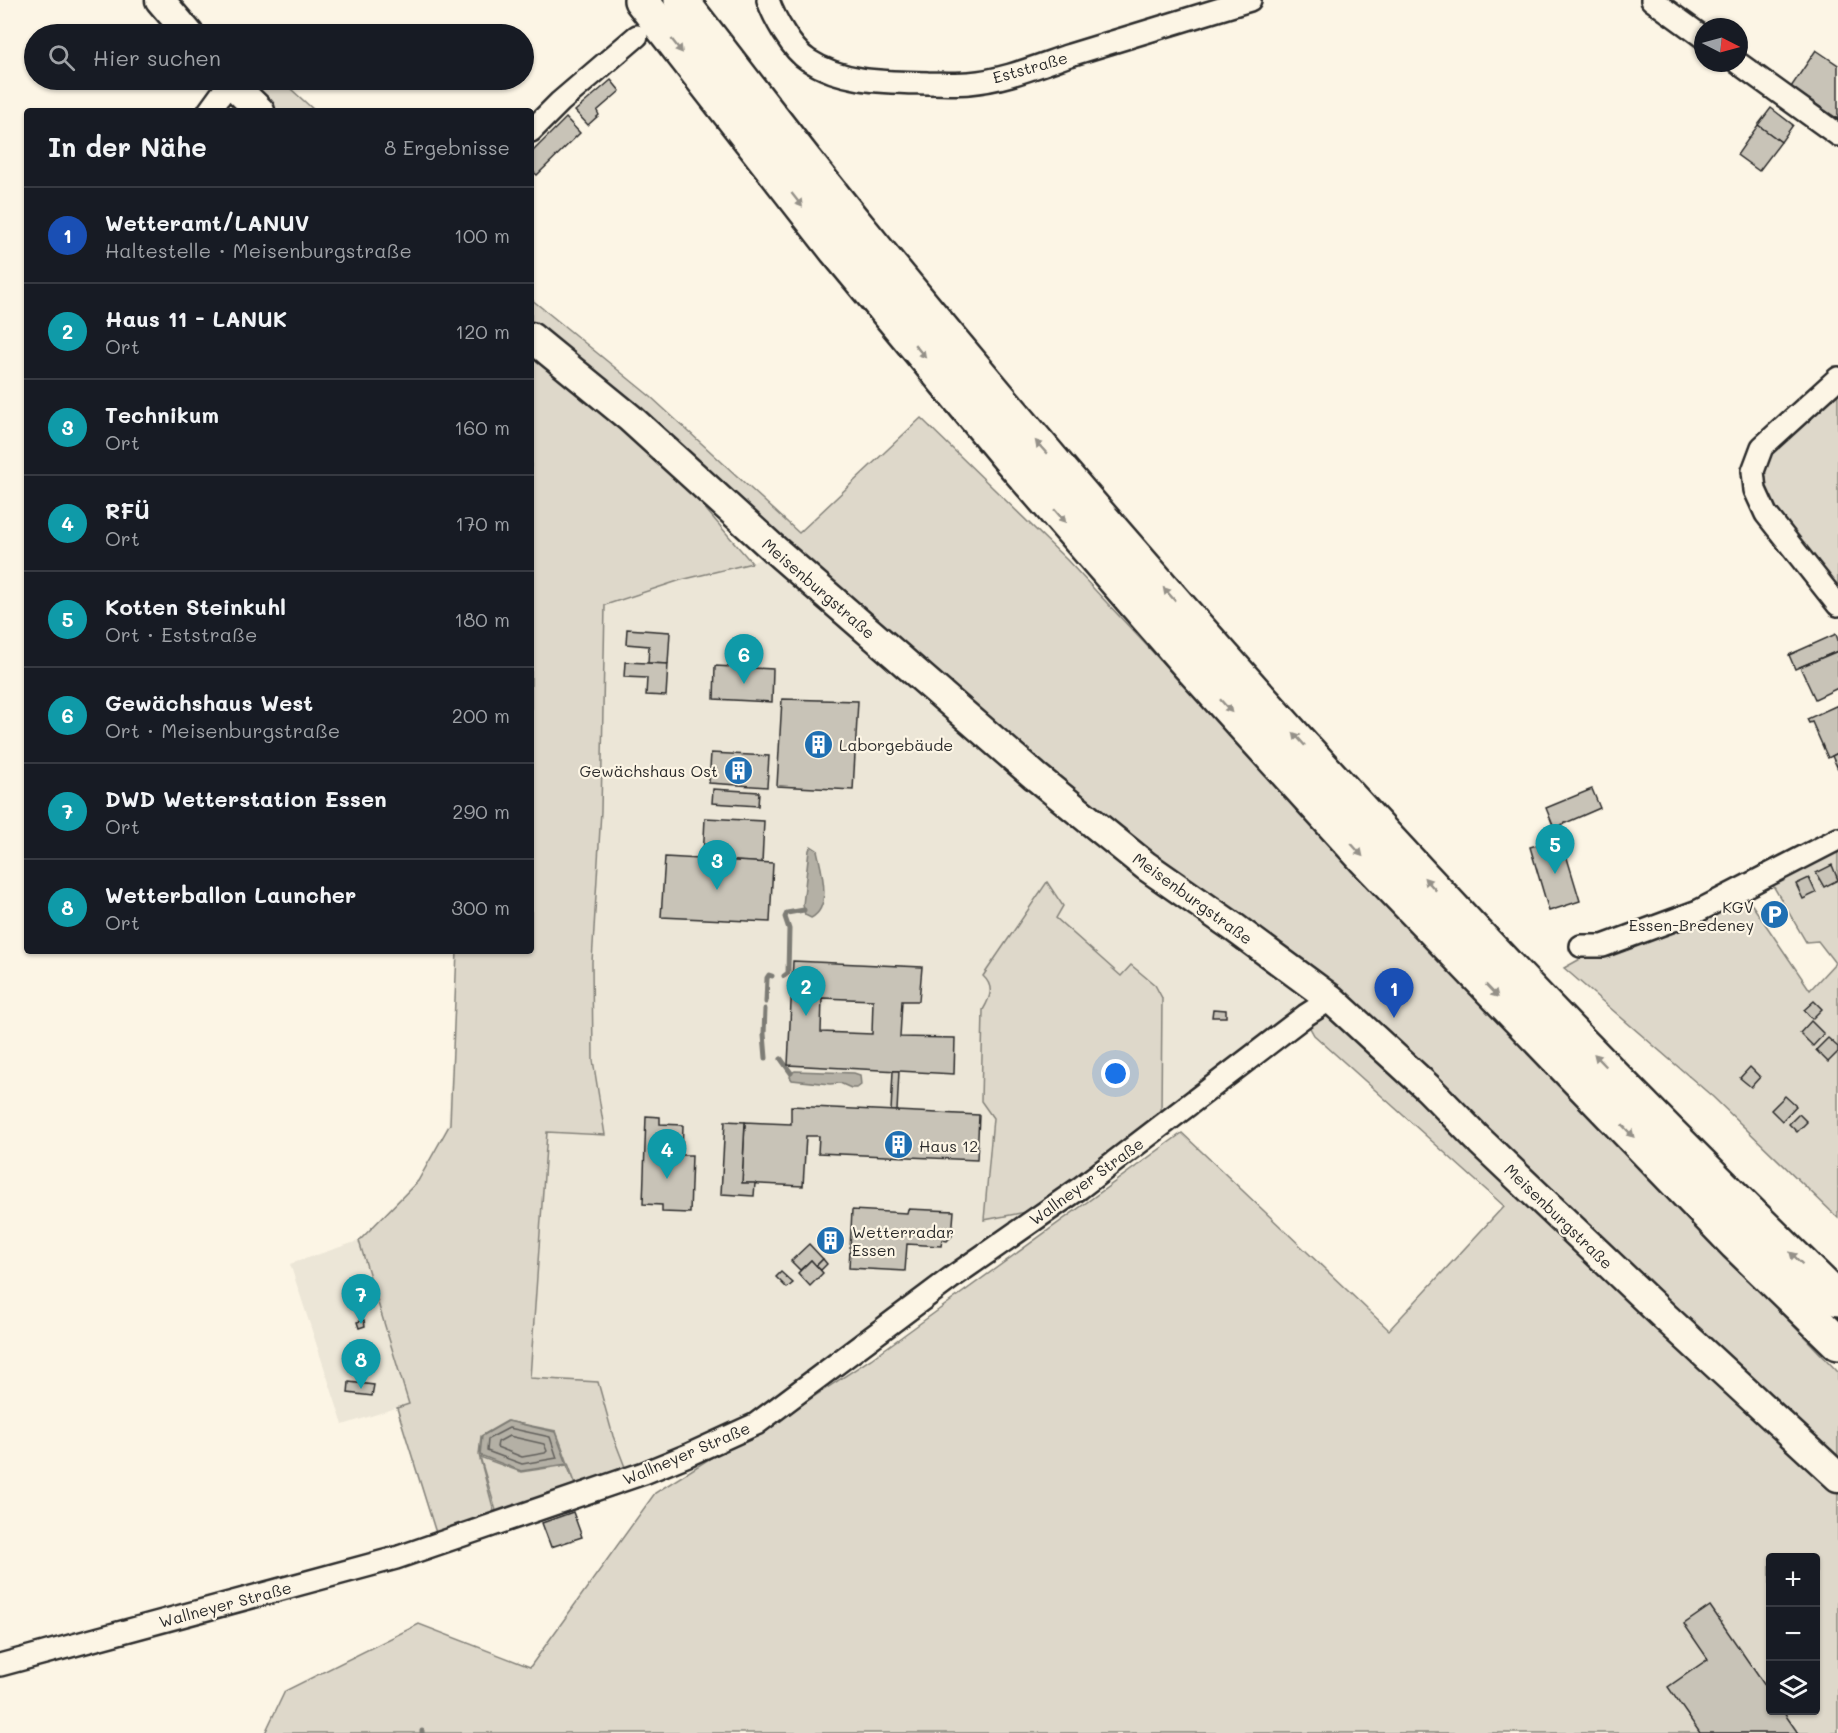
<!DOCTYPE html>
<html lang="de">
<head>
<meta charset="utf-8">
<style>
  :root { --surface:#171b24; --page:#20242c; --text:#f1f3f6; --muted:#9ea1a6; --line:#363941; --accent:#d93025 }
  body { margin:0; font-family:Mali,sans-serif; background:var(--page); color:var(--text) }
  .controls { position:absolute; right:18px; bottom:18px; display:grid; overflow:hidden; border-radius:6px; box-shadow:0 2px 4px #0004 }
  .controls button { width:54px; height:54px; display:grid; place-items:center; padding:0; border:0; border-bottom:2px solid var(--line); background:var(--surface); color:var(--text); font:30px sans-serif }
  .compass { position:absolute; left:1694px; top:18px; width:54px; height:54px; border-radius:50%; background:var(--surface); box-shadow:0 2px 4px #0004; rotate:96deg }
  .you { position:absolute; left:1116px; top:1074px; width:21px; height:21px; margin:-15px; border:4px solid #fff; border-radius:50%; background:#1a73e8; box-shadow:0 0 0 9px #1a73e833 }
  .badge { display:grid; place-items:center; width:39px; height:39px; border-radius:50%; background:var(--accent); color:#fff; font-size:20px; font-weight:700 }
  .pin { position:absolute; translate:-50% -50px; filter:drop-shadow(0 2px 3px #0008) }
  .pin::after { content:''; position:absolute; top:32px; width:21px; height:18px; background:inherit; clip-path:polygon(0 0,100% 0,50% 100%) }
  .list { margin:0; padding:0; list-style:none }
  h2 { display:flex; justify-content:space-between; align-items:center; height:78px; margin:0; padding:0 24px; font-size:26px }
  h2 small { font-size:20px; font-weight:400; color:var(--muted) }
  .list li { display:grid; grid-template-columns:39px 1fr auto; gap:18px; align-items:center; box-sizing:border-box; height:96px; padding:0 24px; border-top:2px solid var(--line) }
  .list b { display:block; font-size:22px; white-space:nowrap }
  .list p { margin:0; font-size:20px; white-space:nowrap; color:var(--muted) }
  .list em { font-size:20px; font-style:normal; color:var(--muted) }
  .icon { flex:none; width:33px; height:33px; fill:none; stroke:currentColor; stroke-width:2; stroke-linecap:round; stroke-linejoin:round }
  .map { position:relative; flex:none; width:1838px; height:1733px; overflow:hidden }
  .search { position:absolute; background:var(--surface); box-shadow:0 2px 4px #0004; left:24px; top:24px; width:510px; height:66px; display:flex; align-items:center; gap:15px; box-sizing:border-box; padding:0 21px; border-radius:33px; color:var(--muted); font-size:22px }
  .panel { position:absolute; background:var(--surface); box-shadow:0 2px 4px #0004; left:24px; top:108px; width:510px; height:846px; border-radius:6px }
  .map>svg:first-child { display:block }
  .built { fill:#ece6d7 }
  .green { fill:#ded8ca; stroke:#84827a; stroke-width:1.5; fill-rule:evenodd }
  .water { fill:#b4b0a5; stroke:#7d7b74; stroke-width:1.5 }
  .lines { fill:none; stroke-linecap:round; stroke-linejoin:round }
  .shore { stroke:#62605c; stroke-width:1.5 }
  .stream { stroke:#7d7b74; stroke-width:5 }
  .building { fill:#c8c3b7; stroke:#2b2b2b; stroke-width:1.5; fill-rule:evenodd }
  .minor-casing { stroke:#2b2b2b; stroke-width:26 }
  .secondary-casing { stroke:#2b2b2b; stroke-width:33 }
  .motorway-casing { stroke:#2b2b2b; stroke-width:38 }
  .minor { stroke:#fcf5e5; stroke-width:21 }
  .secondary { stroke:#fcf5e5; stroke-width:28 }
  .motorway { stroke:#fcf5e5; stroke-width:33 }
  .oneway { fill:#949088 }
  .labels { text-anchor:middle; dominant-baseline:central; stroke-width:4.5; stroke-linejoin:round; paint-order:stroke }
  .street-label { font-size:16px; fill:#2b2b2b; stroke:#fcf5e5 }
  .poi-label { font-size:16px; fill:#2b2b2b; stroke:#fcf5e5; text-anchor:start }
</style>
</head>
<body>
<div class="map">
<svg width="1838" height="1733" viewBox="0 0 1838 1733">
  <rect width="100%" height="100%" fill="#fcf5e5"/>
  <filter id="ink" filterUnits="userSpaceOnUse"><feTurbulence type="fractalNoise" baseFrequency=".0167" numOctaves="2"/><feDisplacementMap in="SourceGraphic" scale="12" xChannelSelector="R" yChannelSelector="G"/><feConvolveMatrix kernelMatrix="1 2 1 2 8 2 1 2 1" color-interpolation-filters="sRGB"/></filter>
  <g filter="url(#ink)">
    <polygon class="built" points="782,547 1319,998 755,1424 428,1547 435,1533 396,1408 343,1425 290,1264 358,1241 418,1179 448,1125 457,951 531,951 593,962 605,604 680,580 752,563"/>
    <g class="green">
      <polygon points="233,80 281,80 315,111 264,111"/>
      <path d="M531 299 651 397 799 533 921 418 1067 560 1325 837 1838 1372V1733H265L285 1691 419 1624 530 1667 655 1493 736 1442 795 1409 871 1359 1182 1133 1389 1330 1504 1206 1314 1035 1309 1026 1333 1000 1148 863 531 335ZM1770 1558H1816V1710H1770Z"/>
      <polygon points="531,339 628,419 752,563 681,580 605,605 601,811 592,962 593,1060 605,1135 547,1132 530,1378 598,1382 613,1436 625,1467 576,1485 556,1431 507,1421 481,1436 479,1455 495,1515 436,1533 397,1408 409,1404 359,1241 418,1181 450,1124 457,951 531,951"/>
      <polygon points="1838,378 1838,604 1759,501 1763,448"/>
      <polygon points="1838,840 1838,1218 1713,1097 1564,968 1602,947 1742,890 1810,990 1835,963 1818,941 1806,942 1768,877"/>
      <path d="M1047 882 1063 906 1056 918 1121 976 1131 965 1155 985 1162 998 1161 1112 1042 1209 984 1220 993 1118 981 1101 983 1010C990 998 995 987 983 976Z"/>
      <polygon points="480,1457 521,1472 567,1465 575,1485 497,1514"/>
    </g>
    <g class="water">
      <path d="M811 846 817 850C821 869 833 907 811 918L805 915 803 905 809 850Z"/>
      <polygon points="795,1071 854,1073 860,1075 861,1085 857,1088 851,1088 840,1083 830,1084 792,1080 790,1077 791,1073"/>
      <polygon points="508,1421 555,1432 567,1464 521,1471 480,1455 482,1436"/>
    </g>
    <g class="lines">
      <g class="shore">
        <polygon points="509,1428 550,1437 557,1458 522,1464 487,1451 488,1439"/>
        <polygon points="509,1436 544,1444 547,1451 545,1453 522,1457 497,1447 498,1442"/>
      </g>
      <g class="stream">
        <polyline points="784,976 788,973 789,929 785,917 787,913 804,910"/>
        <polyline points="766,1002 767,978 769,975 772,976"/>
        <polyline points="765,1009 764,1034 766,1058"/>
        <polyline points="781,1059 791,1073"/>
        <polyline points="422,1733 422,1731"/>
      </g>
    </g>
    <g class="building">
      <polygon points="1816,50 1838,65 1838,119 1791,87"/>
      <polygon points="611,80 620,91 597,111 599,115 588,125 575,111"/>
      <polygon points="1771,108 1793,125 1781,142 1758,125"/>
      <polygon points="566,118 580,133 537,175 531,170 531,153"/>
      <polygon points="1758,125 1781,142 1759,171 1737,155"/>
      <polygon points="627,629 670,632 668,664 648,663 649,646 626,644"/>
      <polygon points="1836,634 1838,640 1838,651 1795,669 1789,655"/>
      <polygon points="1838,651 1838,688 1815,699 1800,667"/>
      <polygon points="625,662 668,664 666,696 646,695 647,678 624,677"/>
      <polygon points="715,666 773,669 772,702 714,699"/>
      <polygon points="782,699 858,701 853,790 777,786"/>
      <polygon points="1838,705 1838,753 1828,758 1812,722 1809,723 1807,719"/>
      <polygon points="711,753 769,756 767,787 709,783"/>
      <polygon points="1838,753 1838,769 1832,756"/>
      <polygon points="713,789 759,792 758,806 712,803"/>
      <polygon points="1592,789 1600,808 1554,828 1546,808"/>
      <polygon points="705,818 764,821 762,863 703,859"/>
      <polygon points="1561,838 1580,901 1549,911 1530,847"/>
      <polygon points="665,857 773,863 770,922 661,917"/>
      <polygon points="1832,865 1838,880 1824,887 1816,873"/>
      <polygon points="1809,878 1816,893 1803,899 1796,884"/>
      <path d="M793 961 922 967 919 1001H902L900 1037 955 1038 954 1074 788 1065ZM822 998 873 1000 872 1034 821 1032Z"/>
      <polygon points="1814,1001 1822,1009 1812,1019 1804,1010"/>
      <polygon points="1213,1009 1226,1010 1226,1017 1212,1017"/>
      <polygon points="1811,1021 1824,1034 1813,1046 1800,1033"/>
      <polygon points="1828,1038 1838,1047 1838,1052 1828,1062 1816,1050"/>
      <polygon points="1750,1067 1760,1077 1751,1087 1740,1078"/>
      <polygon points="893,1071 899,1071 897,1111 891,1111"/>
      <polygon points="1785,1096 1796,1106 1782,1121 1771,1110"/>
      <polygon points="791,1106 979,1115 977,1160 818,1153 819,1136 806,1136 803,1186 742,1183 745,1122 791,1124"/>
      <polygon points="1799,1114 1807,1122 1797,1132 1789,1124"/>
      <polygon points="646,1116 660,1117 660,1124 683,1125 682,1155 692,1155 690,1213 662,1212 662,1205 643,1204"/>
      <polygon points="725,1121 745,1122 742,1183 755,1183 754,1196 721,1194"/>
      <polygon points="908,1209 954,1211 952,1236 947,1241 942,1240 941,1246 907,1244 905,1271 849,1268 852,1210 907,1213"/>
      <circle cx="831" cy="1241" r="7"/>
      <polygon points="809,1244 823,1259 816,1266 811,1260 800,1270 791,1261"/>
      <polygon points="823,1259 827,1264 821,1270 816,1266"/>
      <polygon points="811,1260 823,1273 810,1286 798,1273"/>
      <polygon points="781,1272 793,1283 787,1288 776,1277"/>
      <polygon points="364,1320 365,1326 359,1328 357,1322"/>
      <polygon points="349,1382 374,1385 372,1396 348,1393"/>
      <polygon points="573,1512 582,1537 551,1547 542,1523"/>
      <polygon points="1710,1606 1770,1693 1770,1710 1782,1710 1798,1733 1700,1733 1668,1687 1708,1659 1684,1624"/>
    </g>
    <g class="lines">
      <defs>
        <g id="minor">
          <path d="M768 0C774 18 792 50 808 60 843 83 888 82 928 83 941 83 956 84 969 83 1005 80 1037 66 1070 55 1130 37 1190 18 1250 0"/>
          <polyline points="1652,0 1703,37"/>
          <polyline points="1738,63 1838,135"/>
          <polyline points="209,111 230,82"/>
          <polyline points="531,131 560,102 637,36"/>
          <polyline points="1838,378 1762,447 1753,471 1755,490 1766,514 1838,605"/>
          <polyline points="1581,946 1603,946 1698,911 1838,839"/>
          <polyline points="0,1665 396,1558 644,1473 688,1455 756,1424 951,1278 1080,1188 1306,1015 1331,999"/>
        </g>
        <g id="secondary">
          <polyline points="160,0 189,34"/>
          <polyline points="228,80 260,111"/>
          <polyline points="531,337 630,418 774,549 1035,776 1146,866 1232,926 1331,999 1428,1088 1481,1142 1665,1317 1838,1477"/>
        </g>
        <g id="motorway">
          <polyline points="641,0 836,250 1008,457 1187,663 1364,858 1736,1244 1838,1343"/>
          <path d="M681 0C740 76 798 153 859 228 1164 603 1490 963 1838 1299"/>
        </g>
      </defs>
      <use href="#minor" class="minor-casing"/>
      <use href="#secondary" class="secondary-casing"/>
      <use href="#motorway" class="motorway-casing"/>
      <use href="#minor" class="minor"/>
      <use href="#secondary" class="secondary"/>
      <use href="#motorway" class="motorway"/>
    </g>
    <defs><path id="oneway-solid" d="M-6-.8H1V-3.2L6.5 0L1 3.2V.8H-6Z" transform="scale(1.5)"/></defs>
    <g class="oneway">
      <use href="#oneway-solid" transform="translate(677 46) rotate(52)"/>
      <use href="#oneway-solid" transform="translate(797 200) rotate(52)"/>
      <use href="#oneway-solid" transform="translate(920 351) rotate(50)"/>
      <use href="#oneway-solid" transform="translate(1041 447) rotate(-131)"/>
      <use href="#oneway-solid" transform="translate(1060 516) rotate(49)"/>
      <use href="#oneway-solid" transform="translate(1169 594) rotate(-131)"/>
      <use href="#oneway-solid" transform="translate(1226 706) rotate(48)"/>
      <use href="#oneway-solid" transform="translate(1299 739) rotate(-132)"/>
      <use href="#oneway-solid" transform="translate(1357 850) rotate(48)"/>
      <use href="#oneway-solid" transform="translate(1430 884) rotate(-133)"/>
      <use href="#oneway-solid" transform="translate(1492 991) rotate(46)"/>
      <use href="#oneway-solid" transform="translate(1600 1060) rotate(-134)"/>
      <use href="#oneway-solid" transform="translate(1628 1131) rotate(46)"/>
      <use href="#oneway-solid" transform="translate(1796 1258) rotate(-136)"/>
    </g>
  </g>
  <defs>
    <symbol id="building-disc" viewBox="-11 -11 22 22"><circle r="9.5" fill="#1f6fb2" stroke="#fcf5e5"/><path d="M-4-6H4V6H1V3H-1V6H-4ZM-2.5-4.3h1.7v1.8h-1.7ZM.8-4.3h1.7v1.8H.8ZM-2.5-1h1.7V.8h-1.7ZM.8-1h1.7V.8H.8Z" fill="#fff"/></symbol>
    <symbol id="parking-disc" viewBox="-11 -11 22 22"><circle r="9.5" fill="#1f6fb2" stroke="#fcf5e5"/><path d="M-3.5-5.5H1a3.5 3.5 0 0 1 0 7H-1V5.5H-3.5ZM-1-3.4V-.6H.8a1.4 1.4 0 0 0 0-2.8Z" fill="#fff"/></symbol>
  </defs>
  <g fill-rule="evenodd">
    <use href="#building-disc" x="802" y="728" width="33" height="33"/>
    <use href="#building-disc" x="722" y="754" width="33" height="33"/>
    <use href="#parking-disc" x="1758" y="898" width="33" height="33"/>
    <use href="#building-disc" x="882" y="1128" width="33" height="33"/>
    <use href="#building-disc" x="814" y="1224" width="33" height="33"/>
  </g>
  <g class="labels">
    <g class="street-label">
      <text transform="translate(1030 67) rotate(-16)">Eststraße</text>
      <text transform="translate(819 588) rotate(41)">Meisenburgstraße</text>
      <text transform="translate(1193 898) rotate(36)">Meisenburgstraße</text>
      <text transform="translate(1086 1181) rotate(-36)">Wallneyer Straße</text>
      <text transform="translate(1559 1216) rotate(44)">Meisenburgstraße</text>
      <text transform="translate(686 1453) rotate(-23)">Wallneyer Straße</text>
      <text transform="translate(225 1604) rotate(-15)">Wallneyer Straße</text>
    </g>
    <g class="poi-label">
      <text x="839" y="744">Laborgebäude</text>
      <text x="718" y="770" text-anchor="end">Gewächshaus Ost</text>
      <text x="1754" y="906" text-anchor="end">KGV<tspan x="1754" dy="18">Essen-Bredeney</tspan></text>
      <text x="919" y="1145">Haus 12</text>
      <text x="852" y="1231">Wetterradar<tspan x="852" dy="18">Essen</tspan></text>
    </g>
  </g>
</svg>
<div class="controls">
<button>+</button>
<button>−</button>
<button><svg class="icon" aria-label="layers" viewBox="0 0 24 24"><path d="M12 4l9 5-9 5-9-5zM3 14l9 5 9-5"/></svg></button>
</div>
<svg class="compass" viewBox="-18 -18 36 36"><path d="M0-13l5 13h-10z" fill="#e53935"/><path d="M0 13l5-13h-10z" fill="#9ea1a6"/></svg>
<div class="you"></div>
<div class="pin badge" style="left:1394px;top:1018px;background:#1a4fb4">1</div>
<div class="pin badge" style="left:806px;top:1016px;background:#0f9aa8">2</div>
<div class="pin badge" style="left:717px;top:890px;background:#0f9aa8">3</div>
<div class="pin badge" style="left:667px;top:1179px;background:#0f9aa8">4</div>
<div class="pin badge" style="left:1555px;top:874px;background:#0f9aa8">5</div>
<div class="pin badge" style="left:744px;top:684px;background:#0f9aa8">6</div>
<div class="pin badge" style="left:361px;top:1324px;background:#0f9aa8">7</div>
<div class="pin badge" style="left:361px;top:1389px;background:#0f9aa8">8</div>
<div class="search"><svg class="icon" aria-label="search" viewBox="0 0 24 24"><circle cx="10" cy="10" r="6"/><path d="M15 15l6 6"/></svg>Hier suchen</div>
<section class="panel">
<h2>In der Nähe<small>8 Ergebnisse</small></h2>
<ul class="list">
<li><span class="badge" style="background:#1a4fb4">1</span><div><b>Wetteramt/LANUV</b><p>Haltestelle · Meisenburgstraße</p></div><em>100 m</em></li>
<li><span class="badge" style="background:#0f9aa8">2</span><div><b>Haus 11 - LANUK</b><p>Ort</p></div><em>120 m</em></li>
<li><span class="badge" style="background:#0f9aa8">3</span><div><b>Technikum</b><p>Ort</p></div><em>160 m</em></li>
<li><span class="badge" style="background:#0f9aa8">4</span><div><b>RFÜ</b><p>Ort</p></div><em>170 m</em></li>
<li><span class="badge" style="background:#0f9aa8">5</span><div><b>Kotten Steinkuhl</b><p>Ort · Eststraße</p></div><em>180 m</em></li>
<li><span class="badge" style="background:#0f9aa8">6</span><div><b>Gewächshaus West</b><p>Ort · Meisenburgstraße</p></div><em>200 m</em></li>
<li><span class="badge" style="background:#0f9aa8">7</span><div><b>DWD Wetterstation Essen</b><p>Ort</p></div><em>290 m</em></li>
<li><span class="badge" style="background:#0f9aa8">8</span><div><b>Wetterballon Launcher</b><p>Ort</p></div><em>300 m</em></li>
</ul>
</section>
</div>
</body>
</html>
